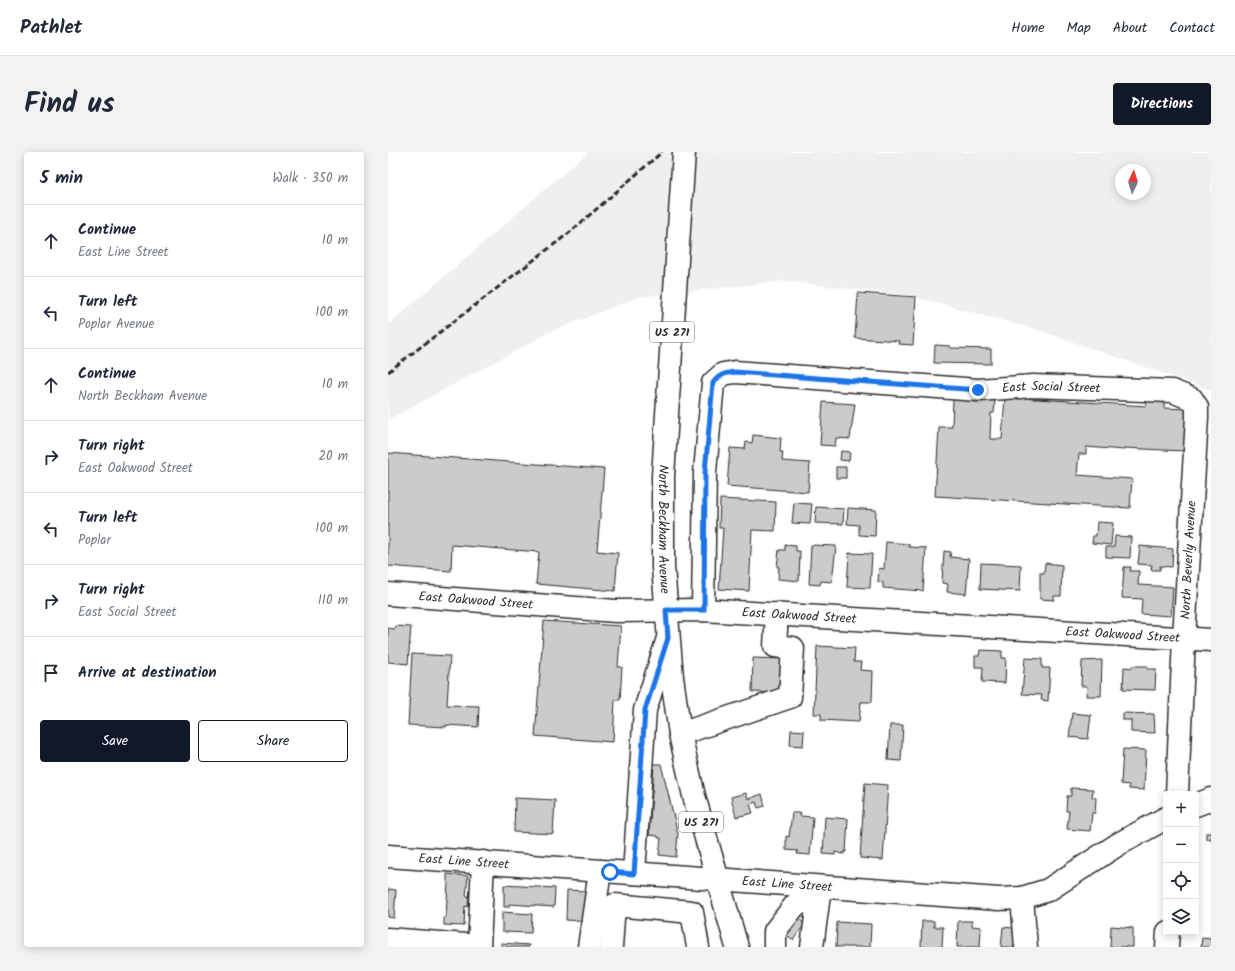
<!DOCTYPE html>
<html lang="en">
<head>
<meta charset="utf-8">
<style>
  :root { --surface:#fff; --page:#f2f2f3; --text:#1f2937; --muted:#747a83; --line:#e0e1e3; --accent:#111827 }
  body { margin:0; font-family:Kalam,sans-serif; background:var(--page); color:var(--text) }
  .controls { position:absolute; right:12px; bottom:12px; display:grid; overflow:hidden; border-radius:4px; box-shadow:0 2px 10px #0003 }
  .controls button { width:36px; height:36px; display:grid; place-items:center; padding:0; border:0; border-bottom:1px solid var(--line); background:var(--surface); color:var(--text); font:20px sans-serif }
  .compass { position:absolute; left:727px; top:12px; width:36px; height:36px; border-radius:50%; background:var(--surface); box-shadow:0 2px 10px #0003; rotate:4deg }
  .stop { position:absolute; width:12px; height:12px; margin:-9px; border:3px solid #1a73e8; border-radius:50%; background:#fff }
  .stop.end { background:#1a73e8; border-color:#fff; box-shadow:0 1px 4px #0008 }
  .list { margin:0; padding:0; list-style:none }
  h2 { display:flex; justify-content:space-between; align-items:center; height:52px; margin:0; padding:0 16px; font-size:17px }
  h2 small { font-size:13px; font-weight:400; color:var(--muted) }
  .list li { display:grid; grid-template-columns:26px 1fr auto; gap:12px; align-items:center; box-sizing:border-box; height:72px; padding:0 16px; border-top:1px solid var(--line) }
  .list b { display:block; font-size:15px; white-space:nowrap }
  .list p { margin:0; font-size:13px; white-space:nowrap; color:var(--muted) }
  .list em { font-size:13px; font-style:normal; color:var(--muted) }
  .actions { display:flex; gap:8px; padding:12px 16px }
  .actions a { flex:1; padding:9px 0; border:1px solid var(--accent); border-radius:4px; text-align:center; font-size:14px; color:var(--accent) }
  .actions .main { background:var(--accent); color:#fff }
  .icon { flex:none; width:22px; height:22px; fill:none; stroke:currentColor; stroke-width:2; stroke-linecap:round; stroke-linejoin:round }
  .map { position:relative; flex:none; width:823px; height:795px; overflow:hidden; border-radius:4px }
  header { display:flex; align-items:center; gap:24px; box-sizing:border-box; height:56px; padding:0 20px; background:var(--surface); border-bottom:1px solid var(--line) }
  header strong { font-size:19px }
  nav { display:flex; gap:22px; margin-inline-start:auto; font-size:14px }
  .intro { display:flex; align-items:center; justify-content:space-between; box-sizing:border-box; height:96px; padding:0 24px }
  h1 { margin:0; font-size:28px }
  .button { padding:10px 18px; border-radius:4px; background:var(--accent); color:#fff; font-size:14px; font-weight:700 }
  main { display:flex; gap:24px; padding:0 24px }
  aside { flex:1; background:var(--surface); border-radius:4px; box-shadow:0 2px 10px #0003 }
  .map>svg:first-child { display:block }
  .built { fill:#efefef; fill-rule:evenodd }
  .building { fill:#cbcbcb; stroke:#2b2b2b }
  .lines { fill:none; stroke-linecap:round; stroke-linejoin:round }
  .minor-casing { stroke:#2b2b2b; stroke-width:25 }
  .major-casing { stroke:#2b2b2b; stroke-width:25 }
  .minor { stroke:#fff; stroke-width:22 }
  .major { stroke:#fff; stroke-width:22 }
  .rail { stroke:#2b2b2b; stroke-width:3; stroke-dasharray:6 3; stroke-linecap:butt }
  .route { stroke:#1a73e8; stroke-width:5 }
  .labels { text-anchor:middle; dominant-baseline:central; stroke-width:3; stroke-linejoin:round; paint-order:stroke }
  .shield { fill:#fff; stroke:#6b6b6b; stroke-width:1 }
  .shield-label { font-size:12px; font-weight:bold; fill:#2b2b2b }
  .street-label { font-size:13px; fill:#2b2b2b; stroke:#fff }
</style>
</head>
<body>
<header>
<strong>Pathlet</strong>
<nav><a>Home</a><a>Map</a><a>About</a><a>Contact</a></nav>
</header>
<div class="intro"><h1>Find us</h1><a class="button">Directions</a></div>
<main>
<aside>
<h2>5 min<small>Walk · 350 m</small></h2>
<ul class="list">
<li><svg class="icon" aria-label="ahead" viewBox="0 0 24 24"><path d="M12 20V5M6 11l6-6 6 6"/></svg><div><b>Continue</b><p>East Line Street</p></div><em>10 m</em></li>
<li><svg class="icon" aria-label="left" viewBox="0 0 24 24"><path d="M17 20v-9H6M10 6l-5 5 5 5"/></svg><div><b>Turn left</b><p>Poplar Avenue</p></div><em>100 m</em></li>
<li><svg class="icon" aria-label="ahead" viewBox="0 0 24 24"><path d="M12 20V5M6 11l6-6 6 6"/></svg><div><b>Continue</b><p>North Beckham Avenue</p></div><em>10 m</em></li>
<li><svg class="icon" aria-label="right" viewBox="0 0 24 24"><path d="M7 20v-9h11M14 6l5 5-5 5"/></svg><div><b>Turn right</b><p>East Oakwood Street</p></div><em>20 m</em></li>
<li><svg class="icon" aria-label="left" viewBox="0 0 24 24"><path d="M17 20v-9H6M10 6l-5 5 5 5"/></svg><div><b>Turn left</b><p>Poplar</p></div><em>100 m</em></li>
<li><svg class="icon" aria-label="right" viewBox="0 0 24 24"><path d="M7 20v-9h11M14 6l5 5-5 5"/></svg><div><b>Turn right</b><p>East Social Street</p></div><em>110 m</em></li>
<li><svg class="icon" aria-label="arrive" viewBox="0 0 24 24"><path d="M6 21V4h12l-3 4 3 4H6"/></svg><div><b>Arrive at destination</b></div></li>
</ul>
<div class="actions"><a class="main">Save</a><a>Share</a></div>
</aside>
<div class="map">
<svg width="823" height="795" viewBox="0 0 823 795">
  <rect width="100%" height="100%" fill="#fff"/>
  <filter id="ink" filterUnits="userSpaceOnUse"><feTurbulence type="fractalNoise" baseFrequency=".025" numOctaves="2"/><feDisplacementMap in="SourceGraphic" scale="8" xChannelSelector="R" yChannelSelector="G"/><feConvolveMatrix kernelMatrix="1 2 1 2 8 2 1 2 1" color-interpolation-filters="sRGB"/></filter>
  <g filter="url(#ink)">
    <path class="built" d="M200 0H823V238L653 179 524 144 396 129 250 145 160 181 0 268V173ZM733 18H757V42H733Z"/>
    <g class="building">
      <polygon points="470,141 528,145 525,193 510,192 511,189 467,186"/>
      <polygon points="547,193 562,194 562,196 603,197 603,212 546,211"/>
      <polygon points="759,244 776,245 776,256 799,257 796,299 736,296 736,298 698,295 698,302 691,302 689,323 744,327 742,356 547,344 551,275 564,275 565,246 607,248 606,261 603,261 602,287 614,287 617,245 758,254"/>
      <polygon points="435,250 467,252 462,287 448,286 447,294 432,293"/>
      <polygon points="365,283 393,286 392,300 395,300 394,309 422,311 420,340 339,334 342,296 357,297 358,290 364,291"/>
      <polygon points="453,299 462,300 461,309 452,308"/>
      <polygon points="0,301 216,317 209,399 230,401 227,439 148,432 151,400 64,393 63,419 0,414"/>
      <rect x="448" y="315" width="10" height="11"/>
      <polygon points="332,347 388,350 387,379 364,378 361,439 331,437 335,376 331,376"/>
      <polygon points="406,351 424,352 422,372 404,371"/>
      <polygon points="428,355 456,357 455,372 427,371"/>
      <polygon points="460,356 488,358 487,384 471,383 471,373 459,372"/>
      <polygon points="709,370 725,371 723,393 704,391 705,384 708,384"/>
      <polygon points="727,384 743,385 742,406 718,405 718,395 726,395"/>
      <polygon points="498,390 521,392 521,395 538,396 535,439 495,436 495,430 490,430 491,416 496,417"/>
      <polygon points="397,393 408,394 408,399 412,399 411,429 390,427 391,415 389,415 391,398 397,398"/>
      <polygon points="423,393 448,394 444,430 433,429 432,433 421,432"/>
      <polygon points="752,394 785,397 784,415 772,414 772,418 763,418 764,413 750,412"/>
      <polygon points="556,399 563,400 562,405 581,407 578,442 559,440 560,432 554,431"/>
      <polygon points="461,401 484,402 482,436 459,435"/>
      <polygon points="593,411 633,413 632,439 592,437"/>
      <polygon points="657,411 674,413 673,444 666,444 666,448 652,447 652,421 656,421"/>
      <polygon points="736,415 743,415 742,419 751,419 750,433 785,435 783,464 753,462 754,447 734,446"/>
      <polygon points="156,469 233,474 230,515 234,515 232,548 227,548 225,590 147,584"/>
      <polygon points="8,474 23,475 20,512 0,510 0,476 7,477"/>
      <polygon points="429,494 467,496 466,510 473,510 472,518 485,519 484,550 473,550 471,570 433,568 433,562 426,562"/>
      <polygon points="592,498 614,499 614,506 618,506 617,531 594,530 595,515 587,515 587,504 591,504"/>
      <polygon points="24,502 62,504 59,553 91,554 90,575 58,573 58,575 20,573"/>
      <polygon points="365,506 394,507 393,541 364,540"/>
      <polygon points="637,506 654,507 654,516 662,516 660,549 653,548 654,543 634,542"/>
      <polygon points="714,508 713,544 698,544 699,534 693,534 694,509"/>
      <polygon points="744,514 760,514 759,517 768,517 767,538 735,537 736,515 744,516"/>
      <polygon points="684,561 703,563 700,587 681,585"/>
      <polygon points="735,561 766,562 767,581 743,580 743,568 735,568"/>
      <polygon points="502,573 515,573 513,609 500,608"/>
      <polygon points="403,578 416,579 415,594 402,593"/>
      <polygon points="735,597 758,598 756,638 741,637 741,633 733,632"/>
      <polygon points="266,612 273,612 290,682 288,705 271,703 273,686 270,686 270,684 261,683"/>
      <polygon points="477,631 500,633 495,708 472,706"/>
      <polygon points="683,636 705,637 704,645 708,646 707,661 704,661 702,679 679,677 681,659 678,659 679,644 683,644"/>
      <polygon points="358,641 360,647 374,642 377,654 370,656 368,650 362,652 365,661 348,665 343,645"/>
      <polygon points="127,646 167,648 165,682 126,680"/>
      <polygon points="404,661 413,661 412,664 425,665 422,703 409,702 410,699 398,698 398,684 401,685"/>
      <polygon points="437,665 460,667 458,700 456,700 456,702 447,700 447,703 435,702"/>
      <rect x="818" y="681" width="5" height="6"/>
      <polygon points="59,722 80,724 78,744 81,744 80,755 77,754 76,774 56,773 56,765 58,765 60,730 59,730"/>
      <polygon points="116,733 167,736 166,755 121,752 121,755 116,755"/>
      <polygon points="0,737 8,738 6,766 0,765"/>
      <polygon points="179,738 197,739 195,769 178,768"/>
      <polygon points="114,760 144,762 143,781 114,780"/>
      <polygon points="404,762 417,772 405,788 392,778"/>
      <polygon points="534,769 546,769 546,775 555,775 554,795 533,795"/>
      <polygon points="570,769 584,769 584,774 593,775 592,795 569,795"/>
      <polygon points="449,770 483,772 482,795 448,795"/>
      <polygon points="723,774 745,776 745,795 722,795"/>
      <polygon points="615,775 635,777 633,795 613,795"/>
      <polygon points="814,785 823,786 823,795 813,795"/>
      <polygon points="113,791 141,793 141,795 113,795"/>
    </g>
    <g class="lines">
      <defs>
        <g id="minor">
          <path id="s1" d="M0 442 228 459 315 458 823 488"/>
          <path id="s2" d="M315 458 317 320 325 231 335 222 347 220 590 238 645 234 784 239 804 247 809 255V265L796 486 789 642"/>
          <polyline points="292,582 402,545 405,496 387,494 389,462"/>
          <polyline points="808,653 823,647"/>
          <path id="s3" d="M0 704 611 747 634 746 660 738 729 693 778 666"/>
          <polyline points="246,721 257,558 280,486"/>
          <polyline points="634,746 638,795"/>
          <polyline points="0,787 91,794"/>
          <polyline points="91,795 95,710"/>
          <polyline points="201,795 212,719"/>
          <polyline points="223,795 226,753 304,760 310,795"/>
          <polyline points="387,795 387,779 408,752 430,748"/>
          <polyline points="424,795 432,735"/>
          <polyline points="779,795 780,780"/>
        </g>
        <g id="major">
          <path id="s4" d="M296 0 275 324V415L284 525 292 582 306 644 349 795"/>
        </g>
      </defs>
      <use href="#minor" class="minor-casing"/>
      <use href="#major" class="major-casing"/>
      <use href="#minor" class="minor"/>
      <use href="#major" class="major"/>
      <polyline class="rail" points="0,220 181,81 274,0"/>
    </g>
  </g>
  <g class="lines" filter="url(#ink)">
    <path class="route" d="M222 720 246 722 257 558 280 486 278 458H316L317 320 325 231C331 223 337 221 347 220L590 238"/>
  </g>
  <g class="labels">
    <g class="shield">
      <rect x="262" y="170" width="44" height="20" rx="3"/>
      <rect x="291" y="660" width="44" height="20" rx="3"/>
    </g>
    <g class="shield-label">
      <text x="284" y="180">US 271</text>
      <text x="313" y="670">US 271</text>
    </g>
    <g class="street-label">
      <text stroke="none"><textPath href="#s2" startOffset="570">East Social Street</textPath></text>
      <text stroke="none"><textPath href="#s4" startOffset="378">North Beckham Avenue</textPath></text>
      <text transform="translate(801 408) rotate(-87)">North Beverly Avenue</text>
      <text stroke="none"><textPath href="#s1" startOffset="88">East Oakwood Street</textPath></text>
      <text stroke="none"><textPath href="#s1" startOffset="412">East Oakwood Street</textPath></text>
      <text stroke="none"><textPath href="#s1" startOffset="736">East Oakwood Street</textPath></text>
      <text stroke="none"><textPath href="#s3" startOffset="76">East Line Street</textPath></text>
      <text stroke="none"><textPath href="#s3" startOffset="400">East Line Street</textPath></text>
    </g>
  </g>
</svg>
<div class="controls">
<button>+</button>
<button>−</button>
<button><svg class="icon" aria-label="locate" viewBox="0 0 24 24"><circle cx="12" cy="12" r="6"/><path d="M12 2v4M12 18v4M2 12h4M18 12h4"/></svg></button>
<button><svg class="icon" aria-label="layers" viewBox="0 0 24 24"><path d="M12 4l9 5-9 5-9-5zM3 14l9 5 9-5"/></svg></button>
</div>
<svg class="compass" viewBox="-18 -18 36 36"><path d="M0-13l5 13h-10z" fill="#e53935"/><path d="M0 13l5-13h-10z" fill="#747a83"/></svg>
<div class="stop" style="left:222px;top:720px"></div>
<div class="stop end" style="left:590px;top:238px"></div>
</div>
</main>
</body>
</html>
